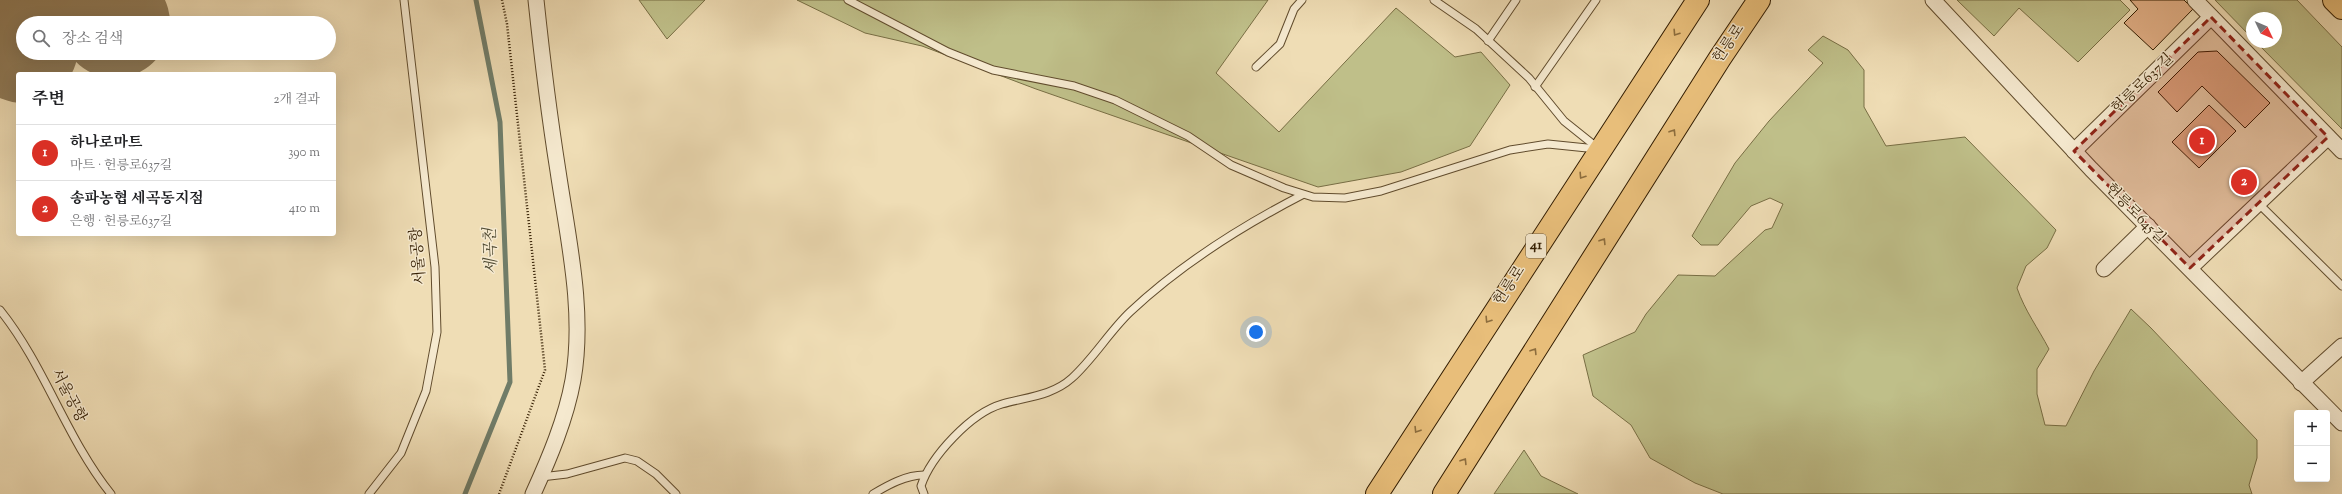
<!DOCTYPE html>
<html lang="ko">
<head>
<meta charset="utf-8">
<style>
  :root { --surface:#fff; --page:#f2f2f2; --text:#202124; --muted:#757577; --line:#e0e0e0; --accent:#d93025 }
  body { margin:0; font-family:"Sorts Mill Goudy","Noto Serif KR",serif; background:var(--page); color:var(--text) }
  .controls { position:absolute; right:12px; bottom:12px; display:grid; overflow:hidden; border-radius:4px; box-shadow:0 4px 16px #0002 }
  .controls button { width:36px; height:36px; display:grid; place-items:center; padding:0; border:0; border-bottom:1px solid var(--line); background:var(--surface); color:var(--text); font:20px sans-serif }
  .compass { position:absolute; left:2246px; top:12px; width:36px; height:36px; border-radius:50%; background:var(--surface); box-shadow:0 4px 16px #0002; rotate:134deg }
  .you { position:absolute; left:1256px; top:332px; width:14px; height:14px; margin:-10px; border:3px solid #fff; border-radius:50%; background:#1a73e8; box-shadow:0 0 0 6px #1a73e833 }
  .badge { display:grid; place-items:center; width:26px; height:26px; border-radius:50%; background:var(--accent); color:#fff; font-size:13px; font-weight:700 }
  .pin { position:absolute; translate:-50% -50%; border:2px solid #fff; box-shadow:0 1px 4px #0006 }
  .list { margin:0; padding:0; list-style:none }
  h2 { display:flex; justify-content:space-between; align-items:center; height:52px; margin:0; padding:0 16px; font-size:17px }
  h2 small { font-size:13px; font-weight:400; color:var(--muted) }
  .list li { display:grid; grid-template-columns:26px 1fr auto; gap:12px; align-items:center; box-sizing:border-box; height:56px; padding:0 16px; border-top:1px solid var(--line) }
  .list b { display:block; font-size:15px; white-space:nowrap }
  .list p { margin:0; font-size:13px; white-space:nowrap; color:var(--muted) }
  .list em { font-size:13px; font-style:normal; color:var(--muted) }
  .icon { flex:none; width:22px; height:22px; fill:none; stroke:currentColor; stroke-width:2; stroke-linecap:round; stroke-linejoin:round }
  .map { position:relative; flex:none; width:2342px; height:494px; overflow:hidden }
  .search { position:absolute; background:var(--surface); box-shadow:0 4px 16px #0002; left:16px; top:16px; width:320px; height:44px; display:flex; align-items:center; gap:10px; box-sizing:border-box; padding:0 14px; border-radius:22px; color:var(--muted); font-size:15px }
  .panel { position:absolute; background:var(--surface); box-shadow:0 4px 16px #0002; left:16px; top:72px; width:320px; height:164px; border-radius:4px }
  .map>svg:first-child { display:block }
  .green { fill:#bfbf89; stroke:#786e44 }
  .lines { fill:none; stroke-linecap:round; stroke-linejoin:round }
  .stream { stroke:#707c68; stroke-width:5 }
  .runway { stroke:#907c5a; stroke-width:110 }
  .building { fill:#e4b289; stroke:#321c00 }
  .service-casing { stroke:#614c2d; stroke-width:9 }
  .minor-casing { stroke:#614c2d; stroke-width:17 }
  .primary-casing { stroke:#321c00; stroke-width:24 }
  .path { stroke:#321c00; stroke-width:2.5; stroke-dasharray:1 2; stroke-linecap:butt }
  .service { stroke:#f5e9cf; stroke-width:7 }
  .minor { stroke:#f5e9cf; stroke-width:15 }
  .primary { stroke:#e8be7a; stroke-width:22 }
  .oneway { stroke:#8d6d3d }
  .marked { fill:#8f2418; fill-opacity:0.2; stroke:#8f2418; stroke-width:3; stroke-dasharray:8 5; stroke-linejoin:round }
  .labels { text-anchor:middle; dominant-baseline:central; stroke-width:3; stroke-linejoin:round; paint-order:stroke }
  .shield { fill:#f5e9cf; stroke:#6c5a3e; stroke-width:1 }
  .shield-label { font-size:14px; font-weight:bold; fill:#321c00 }
  .street-label { font-size:15px; fill:#321c00; stroke:#f5e9cf }
  .water-label { font-size:16px; font-style:italic; fill:#514c34; stroke:#f5e9cf }
</style>
</head>
<body>
<div class="map">
<svg width="2342" height="494" viewBox="0 0 2342 494">
  <rect width="100%" height="100%" fill="#efddb5"/>
  <filter id="stains"><feTurbulence type="fractalNoise" baseFrequency=".005" numOctaves="4"/><feColorMatrix values="0 0 0 0 .2 0 0 0 0 .09 0 0 0 0 .02 0 0 0 .5 -.17"/></filter>
  <radialGradient id="worn" r=".72"><stop offset=".6" stop-color="#630" stop-opacity="0"/><stop offset="1" stop-color="#630" stop-opacity=".3"/></radialGradient>
  <g class="green">
    <polygon points="639,0 705,0 667,39"/>
    <polygon points="797,0 1268,0 1216,73 1279,132 1396,8 1455,57 1481,52 1510,85 1470,146 1401,172 1318,187 1036,89 922,46 865,33"/>
    <polygon points="1957,0 2120,0 2130,10 2078,62 2019,8 1994,36"/>
    <polygon points="2215,0 2297,0 2342,47 2342,129 2256,42 2276,42 2276,18 2252,18 2252,38"/>
    <path d="M1823 36 1848 50 1864 70V107L1886 146 1965 137 2056 230 2047 248 2026 266 2017 288C2025 311 2038 328 2049 349L2037 369V394L2045 425 2066 426 2094 371 2131 309 2151 328 2257 440V458L2249 485 2252 494H1723L1695 483 1650 458 1631 425 1593 396 1583 355 1635 332 1646 314 1678 275 1715 276 1765 230 1772 228 1783 204 1770 198 1751 206 1718 245H1701L1692 236 1735 163 1769 121 1823 63 1808 50Z"/>
    <polygon points="1524,450 1541,476 1578,494 1494,494"/>
  </g>
  <g class="lines">
    <polyline class="stream" points="465,494 510,382 500,122 476,0"/>
    <g class="runway">
      <polyline points="97,0 115,23"/>
      <polyline points="0,25 23,48"/>
    </g>
  </g>
  <g class="building">
    <polygon points="2130,0 2184,0 2193,9 2153,50 2124,23 2138,9"/>
    <polygon points="2217,51 2270,103 2245,128 2202,86 2177,112 2158,92 2198,52"/>
    <polygon points="2209,105 2236,131 2199,168 2172,142"/>
  </g>
  <g class="lines">
    <defs>
      <g id="service">
        <polyline points="848,0 948,52 993,70 1074,86 1115,100 1188,136 1231,165 1284,188 1313,197 1345,198 1381,191 1510,150 1548,144 1597,149"/>
        <polyline points="1434,0 1476,29 1529,78 1564,121 1599,149"/>
        <polyline points="1488,41 1516,0"/>
        <polyline points="1256,67 1280,44 1294,9 1302,0"/>
        <polyline points="1535,87 1596,0"/>
        <polyline points="2258,203 2342,286"/>
        <path d="M0 310C45 366 66 438 111 494"/>
        <polyline points="541,477 567,474 625,458 637,461 656,474 676,494"/>
        <polyline points="369,494 401,453 426,391 437,332 435,267 404,0"/>
        <path d="M873 494C888 485 906 475 924 475"/>
        <path d="M924 494 921 486C931 456 971 413 1002 404 1026 397 1052 396 1072 378 1094 358 1109 332 1130 312 1180 265 1242 226 1302 195"/>
      </g>
      <g id="minor">
        <polyline points="1933,0 2091,169 2342,423"/>
        <polyline points="2195,0 2342,151"/>
        <polyline points="2074,151 2211,17"/>
        <polyline points="2190,268 2328,137"/>
        <polyline points="2104,269 2148,226"/>
        <polyline points="2301,383 2342,346"/>
        <path d="M533 494C549 459 566 419 573 380 585 312 568 239 558 171 549 114 542 57 536 0"/>
      </g>
      <g id="primary">
        <polyline points="2334,0 2342,8"/>
        <polyline points="1377,494 1698,0"/>
        <polyline points="1444,494 1720,58 1759,0"/>
      </g>
    </defs>
    <use href="#service" class="service-casing"/>
    <use href="#minor" class="minor-casing"/>
    <use href="#primary" class="primary-casing"/>
    <polyline class="path" points="499,494 545,370 507,24 502,0"/>
    <use href="#service" class="service"/>
    <use href="#minor" class="minor"/>
    <use href="#primary" class="primary"/>
  </g>
  <defs><path id="oneway-chevron" d="M-2-3.5L2.5 0L-2 3.5" fill="none" stroke-width="1.6" stroke-linecap="round" stroke-linejoin="round"/></defs>
  <g class="oneway">
    <use href="#oneway-chevron" transform="translate(1676 33) rotate(123)"/>
    <use href="#oneway-chevron" transform="translate(1673 132) rotate(-58)"/>
    <use href="#oneway-chevron" transform="translate(1582 176) rotate(123)"/>
    <use href="#oneway-chevron" transform="translate(1603 241) rotate(-58)"/>
    <use href="#oneway-chevron" transform="translate(1488 320) rotate(123)"/>
    <use href="#oneway-chevron" transform="translate(1534 351) rotate(-58)"/>
    <use href="#oneway-chevron" transform="translate(1417 430) rotate(122)"/>
    <use href="#oneway-chevron" transform="translate(1464 461) rotate(-58)"/>
  </g>
  <path class="marked" d="M2211 17 2328 137 2190 268 2074 151Z"/>
  <g class="labels">
    <rect class="shield" x="1526" y="234" width="20" height="24" rx="3"/>
    <g class="shield-label">
      <text x="1536" y="246">41</text>
    </g>
    <g class="street-label">
      <text transform="translate(1729 44) rotate(-56)">헌릉로</text>
      <text transform="translate(2143 84) rotate(-44)">헌릉로637길</text>
      <text transform="translate(2135 214) rotate(45)">헌릉로645길</text>
      <text transform="translate(419 256) rotate(-95)">서울공항</text>
      <text transform="translate(1510 286) rotate(-57)">헌릉로</text>
      <text transform="translate(68 396) rotate(62)">서울공항</text>
    </g>
    <g class="water-label">
      <text transform="translate(492 251) rotate(-92)">세곡천</text>
    </g>
  </g>
  <rect width="100%" height="100%" filter="url(#stains)"/>
  <rect width="100%" height="100%" fill="url(#worn)"/>
</svg>
<div class="controls">
<button>+</button>
<button>−</button>
</div>
<svg class="compass" viewBox="-18 -18 36 36"><path d="M0-13l5 13h-10z" fill="#e53935"/><path d="M0 13l5-13h-10z" fill="#757577"/></svg>
<div class="you"></div>
<div class="pin badge" style="left:2202px;top:141px">1</div>
<div class="pin badge" style="left:2244px;top:182px">2</div>
<div class="search"><svg class="icon" aria-label="search" viewBox="0 0 24 24"><circle cx="10" cy="10" r="6"/><path d="M15 15l6 6"/></svg>장소 검색</div>
<section class="panel">
<h2>주변<small>2개 결과</small></h2>
<ul class="list">
<li><span class="badge">1</span><div><b>하나로마트</b><p>마트 · 헌릉로637길</p></div><em>390 m</em></li>
<li><span class="badge">2</span><div><b>송파농협 세곡동지점</b><p>은행 · 헌릉로637길</p></div><em>410 m</em></li>
</ul>
</section>
</div>
</body>
</html>
